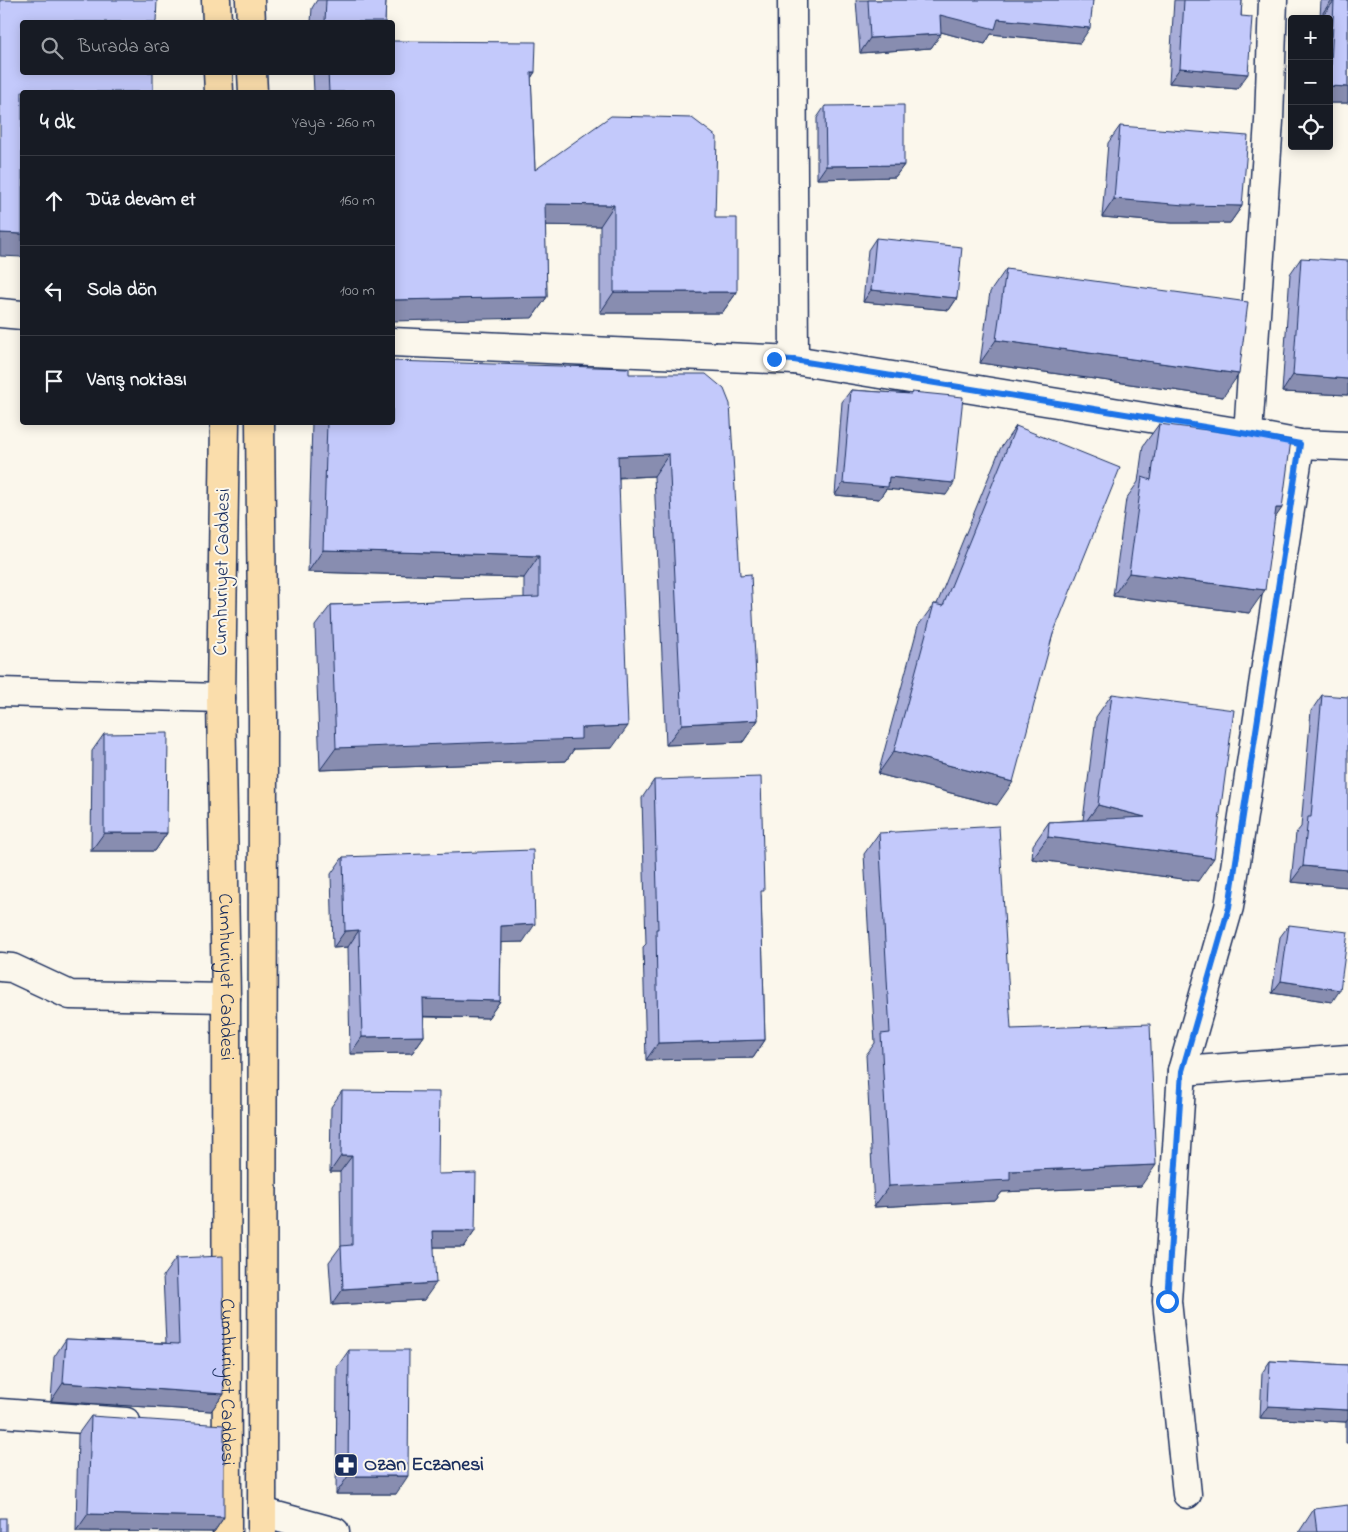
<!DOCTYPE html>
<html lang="tr">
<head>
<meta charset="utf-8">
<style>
  :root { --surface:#171b24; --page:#20242c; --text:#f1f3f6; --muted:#9ea1a6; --line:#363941 }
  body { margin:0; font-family:"Indie Flower",sans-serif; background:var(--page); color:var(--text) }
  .controls { position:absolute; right:15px; top:15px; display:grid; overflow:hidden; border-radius:5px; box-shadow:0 2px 12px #0003 }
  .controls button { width:45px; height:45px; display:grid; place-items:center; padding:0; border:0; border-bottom:1px solid var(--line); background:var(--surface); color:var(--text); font:25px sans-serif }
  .stop { position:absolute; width:15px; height:15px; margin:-11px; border:4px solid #1a73e8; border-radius:50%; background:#fff }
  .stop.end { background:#1a73e8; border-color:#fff; box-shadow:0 1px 5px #0008 }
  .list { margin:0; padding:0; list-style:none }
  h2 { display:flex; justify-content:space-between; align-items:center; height:65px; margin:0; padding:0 20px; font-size:21px }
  h2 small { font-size:16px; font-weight:400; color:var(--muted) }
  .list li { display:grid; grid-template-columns:32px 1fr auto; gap:15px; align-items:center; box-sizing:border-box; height:90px; padding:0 20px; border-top:1px solid var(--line) }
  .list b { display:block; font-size:19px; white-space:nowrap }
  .list em { font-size:16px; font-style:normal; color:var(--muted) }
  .icon { flex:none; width:28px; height:28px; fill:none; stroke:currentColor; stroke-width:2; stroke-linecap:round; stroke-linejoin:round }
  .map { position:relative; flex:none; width:1348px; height:1532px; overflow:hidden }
  .search { position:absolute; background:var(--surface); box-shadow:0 2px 12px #0003; left:20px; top:20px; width:375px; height:55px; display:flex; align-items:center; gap:12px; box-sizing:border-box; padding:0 18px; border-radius:5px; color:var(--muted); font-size:19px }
  .panel { position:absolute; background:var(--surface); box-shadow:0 2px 12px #0003; left:20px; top:90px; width:375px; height:335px; border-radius:5px }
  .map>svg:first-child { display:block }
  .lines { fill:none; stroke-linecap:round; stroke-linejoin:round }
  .minor-casing { stroke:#1b2f5e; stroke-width:31 }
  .major-casing { stroke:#1b2f5e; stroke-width:31 }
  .minor { stroke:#fbf7ec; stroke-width:28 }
  .major { stroke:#faddab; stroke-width:28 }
  .wall { fill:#a8add8; stroke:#1b2f5e }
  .shaded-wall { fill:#888db0; stroke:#1b2f5e }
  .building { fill:#c3c9fb; stroke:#1b2f5e }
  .route { stroke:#1a73e8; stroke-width:6 }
  .labels { text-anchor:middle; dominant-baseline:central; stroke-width:4; stroke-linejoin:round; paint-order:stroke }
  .street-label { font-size:20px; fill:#1b2f5e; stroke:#fbf7ec }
  .poi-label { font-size:20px; font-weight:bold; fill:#1b2f5e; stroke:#fbf7ec; text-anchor:start }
</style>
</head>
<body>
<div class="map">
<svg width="1348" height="1532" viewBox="0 0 1348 1532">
  <rect width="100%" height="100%" fill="#fbf7ec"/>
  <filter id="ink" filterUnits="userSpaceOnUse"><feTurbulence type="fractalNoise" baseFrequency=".02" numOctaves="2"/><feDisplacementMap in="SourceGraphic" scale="10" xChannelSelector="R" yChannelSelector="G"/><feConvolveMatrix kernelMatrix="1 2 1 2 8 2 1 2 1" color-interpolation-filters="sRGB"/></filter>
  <g filter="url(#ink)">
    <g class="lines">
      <defs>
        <g id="minor">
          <polyline points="792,0 794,360"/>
          <polyline points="0,313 22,315"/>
          <polyline points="392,342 794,360 1248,434 1300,444 1348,446"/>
          <polyline points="1248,434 1269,121 1273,0"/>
          <polyline points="0,692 221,698"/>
          <polyline points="0,967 12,968 70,995 226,998"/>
          <polyline points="1182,1071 1348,1059"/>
          <polyline points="0,1413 126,1422"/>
          <polyline points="1187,1494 1167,1301 1182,1071 1229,907 1300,444"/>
          <polyline points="262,1512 335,1532"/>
        </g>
        <g id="major">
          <polyline points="216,0 217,22"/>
          <polyline points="250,0 251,22"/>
          <polyline points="218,72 219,92"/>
          <polyline points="252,72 253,92"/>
          <path id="s1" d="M225 422 221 698 226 998 227 1532"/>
          <polyline points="260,422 263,719 262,1532"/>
        </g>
      </defs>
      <use href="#minor" class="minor-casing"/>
      <use href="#major" class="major-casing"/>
      <use href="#minor" class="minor"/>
      <use href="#major" class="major"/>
    </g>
    <g class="wall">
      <polygon points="317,0 386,0 385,22 311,22 312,8"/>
      <polygon points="856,0 1093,0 1080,43 991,34 985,44 941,32 931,48 860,53"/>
      <polygon points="1174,0 1242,0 1237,89 1169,83"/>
      <polygon points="1321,0 1348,0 1348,103 1329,103 1329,19 1322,19 1322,17 1320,17"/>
      <polygon points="313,72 535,72 531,78 535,170 715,218 737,292 722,313 600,313 600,226 545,225 547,297 532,318 392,92 314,92"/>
      <polygon points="825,106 904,165 895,177 817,179 817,118"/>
      <polygon points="1120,126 1242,206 1230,223 1172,223 1102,217 1108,143"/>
      <polygon points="876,238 957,298 949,310 863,302 868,250"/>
      <polygon points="1301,258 1348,395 1282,392 1290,274"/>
      <polygon points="1006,269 1223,397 980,363 990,292"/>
      <polygon points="629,374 740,575 758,720 743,742 666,745 654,476 619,478 612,748 574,749 566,761 320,770 315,626 331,605 524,598 524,578 308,572 312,422 392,422"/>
      <polygon points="851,390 910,394 912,392 946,495 886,489 879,499 835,495 842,402"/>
      <polygon points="1159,424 1274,520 1249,613 1113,596 1126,499 1138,482 1143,446"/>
      <polygon points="1016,426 1053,634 997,805 878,774 918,626 934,604 937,604 1000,449"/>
      <polygon points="1112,694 1198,881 1032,859 1033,845 1049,822 1083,820 1096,717"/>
      <polygon points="1322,695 1348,887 1291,882 1296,833 1301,827 1311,711"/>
      <polygon points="104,734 167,833 155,851 91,851 92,751"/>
      <polygon points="654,780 761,895 765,1040 753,1058 646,1060 643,947 646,944 642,798"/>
      <polygon points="879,833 1011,1029 1141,1186 1002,1192 995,1201 874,1207 866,1055 875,1043 864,854"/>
      <polygon points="343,857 523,942 501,942 500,1001 488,1018 423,1017 424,1036 412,1053 350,1054 348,947 333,948 331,874"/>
      <polygon points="1289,925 1332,1002 1272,993 1280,937"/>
      <polygon points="342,1091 438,1174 475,1231 464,1247 434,1247 424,1300 332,1305 329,1262 341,1246 340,1172 330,1172 331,1107"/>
      <polygon points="176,1258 224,1394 211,1411 51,1401 54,1357 66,1339 166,1343 163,1276"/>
      <polygon points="349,1350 396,1494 336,1494 337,1367"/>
      <polygon points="1270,1361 1348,1365 1348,1443 1346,1443 1346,1422 1260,1418 1262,1373"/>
      <polygon points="91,1416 224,1517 214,1532 76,1531 78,1434"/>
      <polygon points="1314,1509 1348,1532 1299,1532"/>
    </g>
    <g class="shaded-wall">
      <polygon points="1331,1 1334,1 1322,17 1320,17"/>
      <polygon points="940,15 998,19 1090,28 1080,43 991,34 985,44 930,29"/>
      <polygon points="941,34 931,48 860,53 870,38"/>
      <polygon points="1180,68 1248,74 1237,89 1169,83"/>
      <polygon points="531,72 535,72 521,93"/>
      <polygon points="1330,86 1348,87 1348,103 1329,103"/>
      <polygon points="904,165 895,177 817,179 826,166"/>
      <polygon points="1114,199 1242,206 1230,223 1172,223 1102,217"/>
      <polygon points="545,204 614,205 600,226 530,225"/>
      <polygon points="0,233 22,234 22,257 0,256"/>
      <polygon points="871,290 957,298 949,310 863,302"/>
      <polygon points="614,292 737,292 722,313 600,313"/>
      <polygon points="547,297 532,318 392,321 392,300"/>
      <polygon points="996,340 1239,374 1223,397 980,363"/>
      <polygon points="1293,375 1348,379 1348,395 1282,392"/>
      <polygon points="669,454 654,476 603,478 618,456"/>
      <polygon points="889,477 954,483 946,495 886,489 879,499 835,495 843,483"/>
      <polygon points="1276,508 1282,508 1266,531"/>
      <polygon points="323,550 539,556 524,578 308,572"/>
      <polygon points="1129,573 1265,590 1249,613 1113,596"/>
      <polygon points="758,720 743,742 666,745 682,724"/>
      <polygon points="628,726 612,748 574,749 566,761 320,770 336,748 581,728"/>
      <polygon points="894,751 1013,782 997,805 878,774"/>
      <polygon points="1098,805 1145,817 1082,827"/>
      <polygon points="104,833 167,833 155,851 91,851"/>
      <polygon points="1048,837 1214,858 1198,881 1032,859"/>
      <polygon points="1303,866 1348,870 1348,887 1291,882"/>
      <polygon points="535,924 523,942 489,943 501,926"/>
      <polygon points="359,930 348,947 333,948 345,931"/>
      <polygon points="1281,981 1340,990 1332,1002 1272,993"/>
      <polygon points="423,999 500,1001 488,1018 411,1016"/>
      <polygon points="424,1036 412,1053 350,1054 362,1037"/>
      <polygon points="765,1040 753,1058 646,1060 658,1043"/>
      <polygon points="341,1156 352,1156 340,1172 330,1172"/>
      <polygon points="1156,1165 1141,1186 1002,1192 995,1201 874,1207 889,1186 1010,1171"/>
      <polygon points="433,1231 475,1231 464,1247 422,1247"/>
      <polygon points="436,1283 424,1300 332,1305 343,1289"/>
      <polygon points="63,1383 224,1394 211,1411 51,1401"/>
      <polygon points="1268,1406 1348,1410 1348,1419 1346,1422 1260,1418"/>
      <polygon points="348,1476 408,1476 396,1494 336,1494"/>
      <polygon points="88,1514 224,1517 214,1532 76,1531"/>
    </g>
    <g class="building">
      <polygon points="0,0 157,0 156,22 22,22 22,72 153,72 153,92 22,92 22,234 0,233"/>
      <polygon points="326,0 386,0 385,22 325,22"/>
      <polygon points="868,0 1093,0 1090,28 998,19 995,29 940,15 941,34 870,38"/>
      <polygon points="1184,0 1242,0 1241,16 1252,17 1248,74 1180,68"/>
      <polygon points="1331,0 1348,0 1348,87 1330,86 1334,1 1331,1"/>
      <polygon points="392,41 536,42 535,72 531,72 535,170 611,116 692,118 717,137 715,218 737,218 737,292 614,292 614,205 545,204 547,297 392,300 392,92 329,92 328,72 392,72"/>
      <polygon points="904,105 904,165 826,166 825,106"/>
      <polygon points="1120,126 1248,136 1242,206 1184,205 1114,199"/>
      <polygon points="876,238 962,247 957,298 871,290"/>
      <polygon points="1301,258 1348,261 1348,379 1293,375"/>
      <polygon points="1006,269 1248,302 1239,374 996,340"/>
      <polygon points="392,361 629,368 629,374 706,374 724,389 730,404 740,575 751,574 758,720 682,724 669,454 618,456 628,726 581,728 581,739 336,748 331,605 539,597 539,556 323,550 327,422 392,422"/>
      <polygon points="851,390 911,394 912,392 963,397 954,483 889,477 888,487 843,483"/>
      <polygon points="1159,424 1291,440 1282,508 1276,508 1265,590 1129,573 1142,477 1151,480"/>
      <polygon points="1016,426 1120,468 1053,634 1013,782 894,751 934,604 943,606"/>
      <polygon points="1112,694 1234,710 1214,858 1048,837 1049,822 1145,817 1098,805"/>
      <polygon points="1322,695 1348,697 1348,870 1303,866 1308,817 1311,817"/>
      <polygon points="168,733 167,833 104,833 104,734"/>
      <polygon points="761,777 764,891 761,891 765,1040 658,1043 656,929 658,929 654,780"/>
      <polygon points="999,826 1011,1029 1150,1024 1156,1165 1010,1171 1010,1180 889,1186 881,1034 890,1033 879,833"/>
      <polygon points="533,850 535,924 501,926 500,1001 423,999 424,1036 362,1037 359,930 345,931 343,857"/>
      <polygon points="1289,925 1348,932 1340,990 1281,981"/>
      <polygon points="342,1091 439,1092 438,1174 476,1173 475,1231 433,1231 436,1283 343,1289 341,1246 352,1245 352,1156 341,1156"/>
      <polygon points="223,1256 224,1394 63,1383 66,1339 179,1344 176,1258"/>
      <polygon points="349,1350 409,1350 408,1476 348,1476"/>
      <polygon points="1270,1361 1348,1365 1348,1410 1268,1406"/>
      <polygon points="91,1416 224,1425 224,1517 88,1514"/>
      <polygon points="1348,1505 1348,1532 1317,1532 1314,1509"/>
      <rect x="0" y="1518" width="6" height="14"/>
    </g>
  </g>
  <g class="lines" filter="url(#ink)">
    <polyline class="route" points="774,359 794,360 1248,434 1300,444 1229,907 1182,1071 1167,1301"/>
  </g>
  <defs>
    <symbol id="pharmacy-square" viewBox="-11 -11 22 22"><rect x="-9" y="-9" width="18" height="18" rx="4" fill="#1b2f5e" stroke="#fbf7ec"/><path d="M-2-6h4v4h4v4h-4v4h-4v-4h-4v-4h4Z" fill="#fff"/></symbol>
  </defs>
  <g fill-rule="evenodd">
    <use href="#pharmacy-square" x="332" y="1451" width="28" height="28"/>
  </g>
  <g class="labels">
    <g class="street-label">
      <text transform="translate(223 572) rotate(-89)">Cumhuriyet Caddesi</text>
      <text stroke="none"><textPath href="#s1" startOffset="555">Cumhuriyet Caddesi</textPath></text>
      <text stroke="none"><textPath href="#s1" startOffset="960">Cumhuriyet Caddesi</textPath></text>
    </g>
    <g class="poi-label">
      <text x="364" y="1465">Ozan Eczanesi</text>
    </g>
  </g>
</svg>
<div class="controls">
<button>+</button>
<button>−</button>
<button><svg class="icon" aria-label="locate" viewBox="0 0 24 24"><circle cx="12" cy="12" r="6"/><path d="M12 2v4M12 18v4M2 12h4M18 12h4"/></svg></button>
</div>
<div class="stop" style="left:1167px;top:1301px"></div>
<div class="stop end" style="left:774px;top:359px"></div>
<div class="search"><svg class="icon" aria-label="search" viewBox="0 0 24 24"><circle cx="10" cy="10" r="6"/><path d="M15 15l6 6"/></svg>Burada ara</div>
<section class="panel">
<h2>4 dk<small>Yaya · 260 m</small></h2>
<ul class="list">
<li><svg class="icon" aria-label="ahead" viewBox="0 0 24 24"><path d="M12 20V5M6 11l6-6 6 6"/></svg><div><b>Düz devam et</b></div><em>160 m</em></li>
<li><svg class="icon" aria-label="left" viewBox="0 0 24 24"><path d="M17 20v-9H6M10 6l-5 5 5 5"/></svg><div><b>Sola dön</b></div><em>100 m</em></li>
<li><svg class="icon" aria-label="arrive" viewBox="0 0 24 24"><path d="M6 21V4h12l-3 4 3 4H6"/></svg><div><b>Varış noktası</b></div></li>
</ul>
</section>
</div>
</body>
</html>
